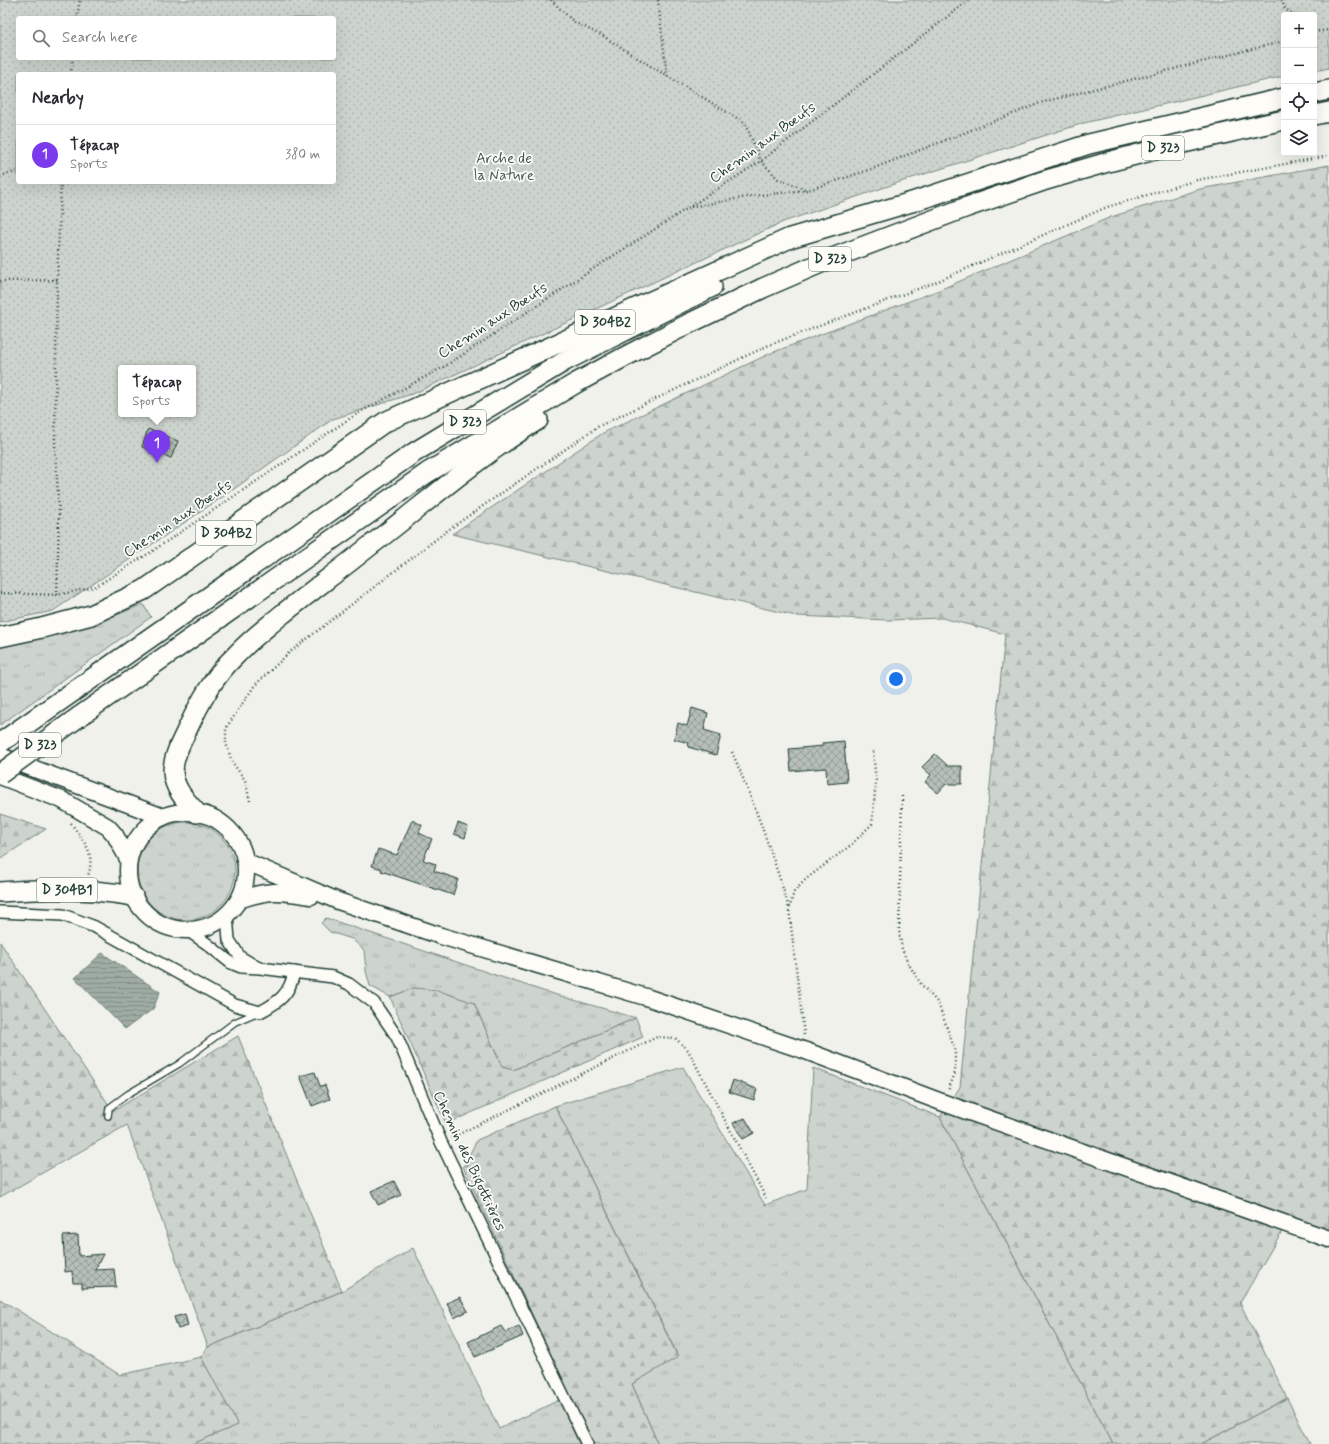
<!DOCTYPE html>
<html lang="en">
<head>
<meta charset="utf-8">
<style>
  :root { --surface:#fff; --page:#f7f7f7; --text:#2b2b33; --muted:#7c7c81; --line:#e1e1e2; --accent:#7c3aed }
  body { margin:0; font-family:Mynerve,sans-serif; background:var(--page); color:var(--text) }
  .controls { position:absolute; right:12px; top:12px; display:grid; overflow:hidden; border-radius:4px; box-shadow:0 4px 16px #0002 }
  .controls button { width:36px; height:36px; display:grid; place-items:center; padding:0; border:0; border-bottom:1px solid var(--line); background:var(--surface); color:var(--text); font:20px sans-serif }
  .you { position:absolute; left:896px; top:679px; width:14px; height:14px; margin:-10px; border:3px solid #fff; border-radius:50%; background:#1a73e8; box-shadow:0 0 0 6px #1a73e833 }
  .badge { display:grid; place-items:center; width:26px; height:26px; border-radius:50%; background:var(--accent); color:#fff; font-size:13px; font-weight:700 }
  .pin { position:absolute; translate:-50% -33px; filter:drop-shadow(0 1px 2px #0008) }
  .pin::after { content:''; position:absolute; top:21px; width:14px; height:12px; background:inherit; clip-path:polygon(0 0,100% 0,50% 100%) }
  .popup { position:absolute; left:118px; top:365px; width:78px; height:52px; box-sizing:border-box; display:grid; place-content:center; border-radius:4px; background:var(--surface); filter:drop-shadow(0 1px 3px #0005); font-size:13px; white-space:nowrap; color:var(--muted) }
  .popup b { font-size:15px; color:var(--text) }
  .popup::after { content:''; position:absolute; left:50%; top:100%; margin-left:-8px; border:8px solid transparent; border-top-color:var(--surface) }
  .list { margin:0; padding:0; list-style:none }
  h2 { display:flex; justify-content:space-between; align-items:center; height:52px; margin:0; padding:0 16px; font-size:17px }
  h2 small { font-size:13px; font-weight:400; color:var(--muted) }
  .list li { display:grid; grid-template-columns:26px 1fr auto; gap:12px; align-items:center; box-sizing:border-box; height:60px; padding:0 16px; border-top:1px solid var(--line) }
  .list b { display:block; font-size:15px; white-space:nowrap }
  .list p { margin:0; font-size:13px; white-space:nowrap; color:var(--muted) }
  .list em { font-size:13px; font-style:normal; color:var(--muted) }
  .icon { flex:none; width:22px; height:22px; fill:none; stroke:currentColor; stroke-width:2; stroke-linecap:round; stroke-linejoin:round }
  .map { position:relative; flex:none; width:1329px; height:1444px; overflow:hidden }
  .search { position:absolute; background:var(--surface); box-shadow:0 4px 16px #0002; left:16px; top:16px; width:320px; height:44px; display:flex; align-items:center; gap:10px; box-sizing:border-box; padding:0 14px; border-radius:4px; color:var(--muted); font-size:15px }
  .panel { position:absolute; background:var(--surface); box-shadow:0 4px 16px #0002; left:16px; top:72px; width:320px; height:112px; border-radius:4px }
  .map>svg:first-child { display:block }
  .grass { fill:url(#grass-tufts); stroke:#768880 }
  .forest { fill:url(#forest-firs); stroke:#768880 }
  .park { fill:url(#park-dots); stroke:#768880; fill-rule:evenodd }
  .water { fill:url(#water-rules); stroke:#6c8077 }
  .building { fill:url(#building-cross-hatch); stroke:#1f3d34 }
  .lines { fill:none; stroke-linecap:round; stroke-linejoin:round }
  .service-casing { stroke:#1f3d34; stroke-width:8 }
  .minor-casing { stroke:#1f3d34; stroke-width:14 }
  .secondary-casing { stroke:#1f3d34; stroke-width:19 }
  .trunk-casing { stroke:#1f3d34; stroke-width:22 }
  .path { stroke:#1f3d34; stroke-width:2.5; stroke-dasharray:1 3; stroke-linecap:butt }
  .service { stroke:#fdfcf7; stroke-width:5.5 }
  .minor { stroke:#fdfcf7; stroke-width:11 }
  .secondary { stroke:#fdfcf7; stroke-width:16 }
  .trunk { stroke:#fdfcf7; stroke-width:19 }
  .trunk-bridge-casing { stroke:#1f3d34; stroke-width:22; stroke-linecap:butt }
  .trunk-bridge { stroke:#fdfcf7; stroke-width:19 }
  .labels { text-anchor:middle; dominant-baseline:central; stroke-width:3.5; stroke-linejoin:round; paint-order:stroke }
  .shield { fill:#fdfcf7; stroke:#62766e; stroke-width:1 }
  .shield-label { font-size:14px; font-weight:bold; fill:#1f3d34 }
  .street-label { font-size:15px; fill:#1f3d34; stroke:#fdfcf7 }
  .park-label { font-size:15px; fill:#425b53; stroke:#fdfcf7 }
</style>
</head>
<body>
<div class="map">
<svg width="1329" height="1444" viewBox="0 0 1329 1444">
  <defs>
    <pattern id="grass-tufts" width="24" height="20" patternUnits="userSpaceOnUse"><rect width="24" height="20" fill="#cdd3cd"/><path d="M3 7l-1-3M5 7V3M7 7l1-3M15 17l-1-3M17 17v-4M19 17l1-3" fill="none" stroke="#b0b6b1"/></pattern>
    <pattern id="forest-firs" width="22" height="20" patternUnits="userSpaceOnUse"><rect width="22" height="20" fill="#cdd3cd"/><path d="M5 1l3.5 6h-7zM16 11l3.5 6h-7z" fill="#b0b6b1"/></pattern>
    <pattern id="park-dots" width="8" height="8" patternUnits="userSpaceOnUse"><rect width="8" height="8" fill="#cdd3cd"/><path d="M2 2h.1M6 6h.1" fill="none" stroke="#b0b6b1" stroke-width="1.8" stroke-linecap="round"/></pattern>
    <pattern id="water-rules" width="6" height="5" patternUnits="userSpaceOnUse"><rect width="6" height="5" fill="#9faca4"/><path d="M0 2.5h6" fill="none" stroke="#818d86"/></pattern>
    <pattern id="building-cross-hatch" width="8" height="8" patternUnits="userSpaceOnUse"><rect width="8" height="8" fill="#b6bfb8"/><path d="M0 0l8 8M0 8l8-8" fill="none" stroke="#939c96"/></pattern>
  </defs>
  <rect width="100%" height="100%" fill="#f0f1eb"/>
  <filter id="ink" filterUnits="userSpaceOnUse"><feTurbulence type="fractalNoise" baseFrequency=".025" numOctaves="2"/><feDisplacementMap in="SourceGraphic" scale="8" xChannelSelector="R" yChannelSelector="G"/><feConvolveMatrix kernelMatrix="1 2 1 2 8 2 1 2 1" color-interpolation-filters="sRGB"/></filter>
  <g filter="url(#ink)">
    <g class="grass">
      <polygon points="143,604 151,617 0,725 0,645 114,616"/>
      <circle cx="186" cy="871" r="49"/>
      <polygon points="326,918 543,991 636,1018 513,1070 502,1067 474,1003 414,988 390,997 370,986 366,971 364,950 352,939 330,932 321,923"/>
      <polygon points="683,1067 765,1205 807,1189 813,1068 940,1117 1113,1444 658,1444 632,1384 678,1356 555,1106"/>
      <polygon points="413,1248 499,1429 559,1400 579,1444 192,1444 237,1425 201,1357 208,1347 342,1291"/>
      <polygon points="1287,1398 1310,1444 1201,1444"/>
    </g>
    <g class="forest">
      <polygon points="1329,165 1329,1247 1282,1231 1240,1303 1287,1398 1201,1444 1113,1444 940,1117 960,1087 1005,634 942,618 888,620 796,616 452,534 603,433 771,353 939,290 1111,217 1200,189"/>
      <polygon points="0,814 46,829 0,859"/>
      <polygon points="0,942 113,1111 238,1036 342,1291 208,1347 127,1125 0,1197"/>
      <polygon points="414,988 437,990 474,1003 502,1067 513,1070 636,1018 643,1037 446,1124 390,997"/>
      <polygon points="555,1106 678,1357 632,1384 658,1444 593,1444 463,1167 477,1140"/>
      <polygon points="0,1299 120,1375 201,1357 238,1425 192,1444 0,1444"/>
    </g>
    <path class="park" d="M0 0H1329V68L1314 71V15H1284V76L1084 123 909 179 783 222 415 393 333 419 224 496 53 611 0 622ZM18 18H334V58H18ZM18 74H334V182H18ZM121 368H193V414H121Z"/>
    <polygon class="water" points="102,953 160,992 153,1009 125,1029 75,978"/>
    <g class="building">
      <polygon points="148,429 178,441 171,458 142,447"/>
      <polygon points="692,708 708,713 704,730 721,735 716,755 688,747 689,743 674,739 678,723 687,726"/>
      <polygon points="844,741 847,782 827,784 826,768 791,771 789,749 823,746 822,743"/>
      <polygon points="935,754 948,766 962,766 962,784 946,784 938,793 925,782 931,775 922,767"/>
      <polygon points="412,820 422,825 419,833 432,839 423,860 436,864 434,871 458,879 453,895 381,871 382,869 372,866 378,849 397,855"/>
      <polygon points="458,823 468,827 465,838 454,834"/>
      <polygon points="315,1072 320,1086 325,1085 330,1099 312,1106 300,1076"/>
      <polygon points="733,1080 757,1089 754,1100 729,1092"/>
      <polygon points="745,1118 754,1133 743,1139 733,1123"/>
      <polygon points="394,1181 401,1195 378,1205 371,1191"/>
      <polygon points="78,1235 79,1256 103,1254 95,1270 114,1269 116,1287 82,1288 82,1283 73,1283 72,1271 65,1272 63,1236"/>
      <polygon points="460,1297 468,1311 454,1318 447,1303"/>
      <polygon points="185,1314 188,1326 178,1329 174,1317"/>
      <polygon points="501,1326 505,1332 519,1326 523,1336 475,1357 468,1342"/>
    </g>
    <g class="lines">
      <defs>
        <polyline id="service" points="108,1116 109,1108 128,1094 179,1064 235,1022 256,1013"/>
        <g id="minor">
          <path d="M0 912 63 915 95 927 235 1005 260 1012C279 1002 290 994 294 972"/>
          <polyline points="227,915 229,940 240,957 257,967"/>
          <polyline points="187,930 206,943 231,963 241,967 260,968 333,977 349,984 374,1003 397,1037 441,1142 587,1444"/>
        </g>
        <g id="secondary">
          <polyline points="0,756 163,817"/>
          <polyline points="0,776 62,800 108,827 115,835 128,859"/>
          <circle cx="187" cy="871" r="59"/>
          <polyline points="245,861 338,901 441,936 649,998 806,1051 944,1103 1329,1239"/>
          <path d="M239 900C269 889 280 891 311 896"/>
        </g>
        <g id="trunk">
          <polyline points="1314,93 1329,90"/>
          <polyline points="1314,115 1329,112"/>
          <polyline points="0,637 42,628 91,615 144,590 385,422 790,238 915,201 1089,144 1284,98"/>
          <polyline points="80,716 427,473 576,383 626,356 690,323 763,288 830,259 967,207 1043,181 1108,162 1166,147 1284,120"/>
          <polyline points="0,743 415,452 565,361 712,287"/>
          <path d="M197 813C186 801 174 789 173 772 173 758 180 744 186 732 200 702 213 677 237 654 250 640 266 628 280 616 310 592 341 569 371 545 426 503 479 456 538 420"/>
          <path d="M0 892C44 888 89 888 133 896"/>
        </g>
      </defs>
      <use href="#service" class="service-casing"/>
      <use href="#minor" class="minor-casing"/>
      <use href="#secondary" class="secondary-casing"/>
      <use href="#trunk" class="trunk-casing"/>
      <g class="path">
        <polyline points="551,0 574,22 603,36 639,59 745,123 761,161 778,179 805,189"/>
        <polyline points="658,0 667,76"/>
        <polyline points="1282,0 1285,9 1294,15"/>
        <polyline points="77,18 80,0"/>
        <polyline points="1314,32 1329,30"/>
        <polyline points="71,74 73,58"/>
        <polyline points="0,176 18,171"/>
        <polyline points="691,207 752,196 808,190 869,170 1043,102 1284,41"/>
        <polyline points="0,281 57,280"/>
        <polyline points="0,593 57,595 95,587 151,552 355,415 447,365 596,267 761,161 969,0"/>
        <polyline points="57,595 59,515 55,442 57,280 61,182"/>
        <path d="M732 752C754 803 773 855 789 908"/>
        <polyline points="902,796 899,930 902,949 908,963 921,984 938,1003 955,1050 955,1073 948,1091"/>
        <polyline points="250,801 245,780 232,762 226,743 226,728 255,685 290,652 448,530 599,426 769,345 936,282 1107,207 1197,180 1329,156"/>
        <path d="M71 823C83 842 96 851 88 876"/>
        <polyline points="804,1035 789,909 794,892 806,879 851,845 872,824 876,781 873,751"/>
        <polyline points="451,1138 657,1037 675,1038 688,1050 766,1198"/>
      </g>
      <use href="#service" class="service"/>
      <use href="#minor" class="minor"/>
      <use href="#secondary" class="secondary"/>
      <use href="#trunk" class="trunk"/>
      <defs>
        <polyline id="trunk-bridge" points="0,774 80,716"/>
      </defs>
      <use href="#trunk-bridge" class="trunk-bridge-casing"/>
      <use href="#trunk-bridge" class="trunk-bridge"/>
    </g>
  </g>
  <g class="labels">
    <g class="shield">
      <rect x="1142" y="136" width="42" height="24" rx="3"/>
      <rect x="809" y="247" width="42" height="24" rx="3"/>
      <rect x="575" y="310" width="60" height="24" rx="3"/>
      <rect x="444" y="410" width="42" height="24" rx="3"/>
      <rect x="196" y="521" width="60" height="24" rx="3"/>
      <rect x="19" y="733" width="42" height="24" rx="3"/>
      <rect x="37" y="878" width="60" height="24" rx="3"/>
    </g>
    <g class="shield-label">
      <text x="1163" y="148">D 323</text>
      <text x="830" y="259">D 323</text>
      <text x="605" y="322">D 304B2</text>
      <text x="465" y="422">D 323</text>
      <text x="226" y="533">D 304B2</text>
      <text x="40" y="745">D 323</text>
      <text x="67" y="890">D 304B1</text>
    </g>
    <g class="street-label">
      <text transform="translate(763 143) rotate(-36)">Chemin aux Bœufs</text>
      <text transform="translate(493 321) rotate(-33)">Chemin aux Bœufs</text>
      <text transform="translate(178 519) rotate(-34)">Chemin aux Bœufs</text>
      <text transform="translate(469 1161) rotate(65)">Chemin des Bigottières</text>
    </g>
    <g class="park-label">
      <text x="504" y="159">Arche de<tspan x="504" dy="17">la Nature</tspan></text>
    </g>
  </g>
</svg>
<div class="controls">
<button>+</button>
<button>−</button>
<button><svg class="icon" aria-label="locate" viewBox="0 0 24 24"><circle cx="12" cy="12" r="6"/><path d="M12 2v4M12 18v4M2 12h4M18 12h4"/></svg></button>
<button><svg class="icon" aria-label="layers" viewBox="0 0 24 24"><path d="M12 4l9 5-9 5-9-5zM3 14l9 5 9-5"/></svg></button>
</div>
<div class="you"></div>
<div class="pin badge" style="left:157px;top:463px">1</div>
<div class="popup"><b>Tépacap</b>Sports</div>
<div class="search"><svg class="icon" aria-label="search" viewBox="0 0 24 24"><circle cx="10" cy="10" r="6"/><path d="M15 15l6 6"/></svg>Search here</div>
<section class="panel">
<h2>Nearby<small></small></h2>
<ul class="list">
<li><span class="badge">1</span><div><b>Tépacap</b><p>Sports</p></div><em>380 m</em></li>
</ul>
</section>
</div>
</body>
</html>
